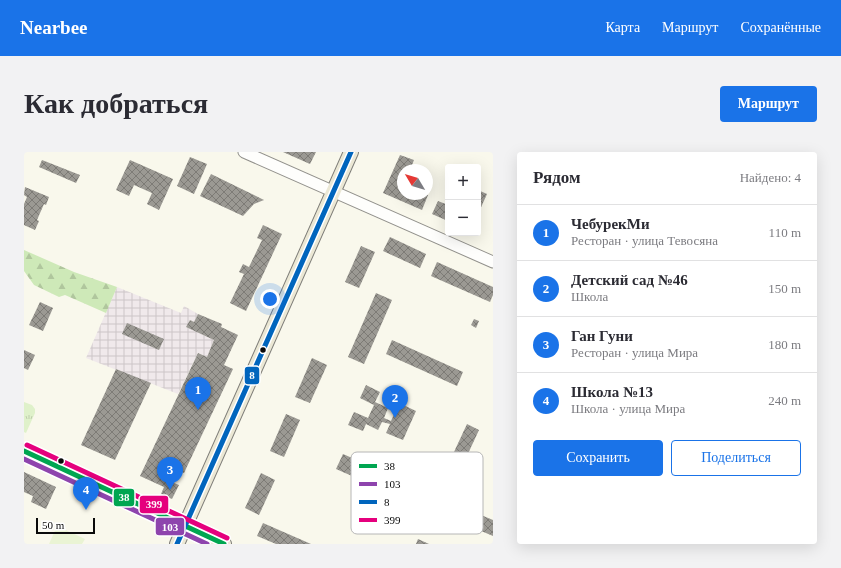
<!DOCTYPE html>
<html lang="ru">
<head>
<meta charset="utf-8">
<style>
  :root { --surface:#fff; --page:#f2f2f3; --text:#2b2b33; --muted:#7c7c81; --line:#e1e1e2; --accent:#1a73e8 }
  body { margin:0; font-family:Georgia,serif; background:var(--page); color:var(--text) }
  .controls { position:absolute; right:12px; top:12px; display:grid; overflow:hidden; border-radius:4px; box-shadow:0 4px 16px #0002 }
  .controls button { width:36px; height:36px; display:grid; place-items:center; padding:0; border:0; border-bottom:1px solid var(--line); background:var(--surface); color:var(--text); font:20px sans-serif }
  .compass { position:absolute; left:373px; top:12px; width:36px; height:36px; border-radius:50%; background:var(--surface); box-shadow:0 4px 16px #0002; rotate:308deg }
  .scale { position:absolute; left:12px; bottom:10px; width:59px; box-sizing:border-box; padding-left:4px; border:2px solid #0a0a0a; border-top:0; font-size:11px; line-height:14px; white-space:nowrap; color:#0a0a0a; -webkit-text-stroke:3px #fff; paint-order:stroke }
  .you { position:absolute; left:246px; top:147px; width:14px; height:14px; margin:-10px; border:3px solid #fff; border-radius:50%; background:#1a73e8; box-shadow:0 0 0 6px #1a73e833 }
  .badge { display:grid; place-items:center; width:26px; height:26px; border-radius:50%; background:var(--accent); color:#fff; font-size:13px; font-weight:700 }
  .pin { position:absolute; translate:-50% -33px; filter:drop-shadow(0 1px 2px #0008) }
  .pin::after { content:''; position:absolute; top:21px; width:14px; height:12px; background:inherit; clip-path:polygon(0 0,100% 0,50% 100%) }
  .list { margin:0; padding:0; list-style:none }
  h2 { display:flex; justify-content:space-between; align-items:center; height:52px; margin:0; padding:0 16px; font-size:17px }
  h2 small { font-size:13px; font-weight:400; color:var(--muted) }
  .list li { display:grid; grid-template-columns:26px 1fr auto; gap:12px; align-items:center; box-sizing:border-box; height:56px; padding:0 16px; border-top:1px solid var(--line) }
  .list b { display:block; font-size:15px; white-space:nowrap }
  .list p { margin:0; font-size:13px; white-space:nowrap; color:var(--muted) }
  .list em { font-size:13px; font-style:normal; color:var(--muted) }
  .actions { display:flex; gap:8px; padding:12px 16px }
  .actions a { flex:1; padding:9px 0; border:1px solid var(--accent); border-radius:4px; text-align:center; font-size:14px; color:var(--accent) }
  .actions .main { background:var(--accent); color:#fff }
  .map { position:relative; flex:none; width:469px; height:392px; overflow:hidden; border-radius:4px }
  header { display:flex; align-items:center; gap:24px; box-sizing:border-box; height:56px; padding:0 20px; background:var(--accent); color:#fff }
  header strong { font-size:19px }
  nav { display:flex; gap:22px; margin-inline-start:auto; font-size:14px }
  .intro { display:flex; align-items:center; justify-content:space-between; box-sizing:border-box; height:96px; padding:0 24px }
  h1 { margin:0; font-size:28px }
  .button { padding:10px 18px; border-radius:4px; background:var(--accent); color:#fff; font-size:14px; font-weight:700 }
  main { display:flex; gap:24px; padding:0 24px }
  aside { flex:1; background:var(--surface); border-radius:4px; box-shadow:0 4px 16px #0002 }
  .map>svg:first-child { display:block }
  .industrial { fill:url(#industrial-grid) }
  .grass { fill:url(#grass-tufts) }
  .forest { fill:url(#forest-firs) }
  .pitch { fill:#eaf4d4 }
  .building { fill:url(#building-cross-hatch) }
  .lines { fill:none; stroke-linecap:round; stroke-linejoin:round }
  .minor-casing { stroke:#92918c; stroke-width:13 }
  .major-casing { stroke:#7f7e79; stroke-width:16 }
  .minor { stroke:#fefefc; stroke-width:11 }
  .major { stroke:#ebe8d5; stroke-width:14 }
  .bus-1-casing { stroke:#fff; stroke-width:8 }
  .bus-2-casing { stroke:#fff; stroke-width:8 }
  .bus-3-casing { stroke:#fff; stroke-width:8 }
  .bus-4-casing { stroke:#fff; stroke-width:8 }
  .bus-1 { stroke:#00a651; stroke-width:5 }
  .bus-2 { stroke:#8e44ad; stroke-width:5 }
  .bus-3 { stroke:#0065bd; stroke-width:5 }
  .bus-4 { stroke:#e5007d; stroke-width:5 }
  .bus-dot { fill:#0a0a0a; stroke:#fff; stroke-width:1.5 }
  .key { fill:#fff; stroke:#b6b6b6; stroke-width:1 }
  .key-label { font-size:11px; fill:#0a0a0a }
  .line-badge { stroke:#fff; stroke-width:1.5 }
  .badge-label { font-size:11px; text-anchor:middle; font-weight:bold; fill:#fff }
</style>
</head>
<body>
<header>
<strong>Nearbee</strong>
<nav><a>Карта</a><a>Маршрут</a><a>Сохранённые</a></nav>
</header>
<div class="intro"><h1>Как добраться</h1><a class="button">Маршрут</a></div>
<main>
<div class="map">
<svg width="469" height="392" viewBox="0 0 469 392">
  <defs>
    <pattern id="industrial-grid" width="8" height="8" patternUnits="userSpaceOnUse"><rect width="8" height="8" fill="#f0e9eb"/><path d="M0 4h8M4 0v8" fill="none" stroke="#ccc6c8"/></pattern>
    <pattern id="grass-tufts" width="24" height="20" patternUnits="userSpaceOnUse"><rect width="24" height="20" fill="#dff1ca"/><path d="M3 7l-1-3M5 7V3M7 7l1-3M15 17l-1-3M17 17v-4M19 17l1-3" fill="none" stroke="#becdac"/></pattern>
    <pattern id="forest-firs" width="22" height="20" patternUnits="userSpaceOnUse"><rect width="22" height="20" fill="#cee9b8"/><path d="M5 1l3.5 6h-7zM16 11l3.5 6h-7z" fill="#b0c69d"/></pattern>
    <pattern id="building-cross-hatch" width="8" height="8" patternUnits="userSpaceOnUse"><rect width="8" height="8" fill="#9b9993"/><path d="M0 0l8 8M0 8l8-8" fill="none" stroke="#7d7b76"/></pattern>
  </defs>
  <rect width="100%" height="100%" fill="#f9f8ec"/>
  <polygon class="industrial" points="93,135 157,161 160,154 174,162 170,170 166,168 163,175 190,188 183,205 174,201 154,242 62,206"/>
  <polygon class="grass" points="0,250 8,253 11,257 11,261 2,281 0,280"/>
  <polygon class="forest" points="0,98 50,120 93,135 82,161 41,143 35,145 10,133 0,119"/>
  <polygon class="pitch" points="33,374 61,387 58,392 25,392"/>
  <g class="building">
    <polygon points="259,0 292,0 286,12"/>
    <polygon points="376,3 390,8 386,18 379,18 379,42 401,42 404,43 398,58 359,41"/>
    <polygon points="166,5 183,12 170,42 153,34"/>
    <polygon points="18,8 56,23 52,31 15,15"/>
    <polygon points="106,8 149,27 135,58 123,52 128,41 110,33 105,44 92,38"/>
    <polygon points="187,22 240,48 230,52 219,64 176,44"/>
    <polygon points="1,35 25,45 22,53 20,52 13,68 15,69 11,78 0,73 0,52 3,45 0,43"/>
    <polygon points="454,38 463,42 454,62"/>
    <polygon points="414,49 424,53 424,69 408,62"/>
    <polygon points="239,73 258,82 222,159 206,151 220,122 215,120 219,112 225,115 238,88 233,86"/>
    <polygon points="366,85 402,102 396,116 359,99"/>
    <polygon points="337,94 351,100 335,136 321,130"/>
    <polygon points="413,110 469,135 469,143 466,150 407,124"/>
    <polygon points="352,141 368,148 340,212 324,205"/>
    <polygon points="16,150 29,156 19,179 5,173"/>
    <polygon points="174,162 198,172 197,175 214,183 200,213 209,217 160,321 151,317 145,329 155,333 148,347 137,342 140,335 116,324 174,201 183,205 190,188 162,175 166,168 170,170"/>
    <polygon points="450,167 455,169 452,176 447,173"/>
    <polygon points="103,171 140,187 135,198 98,182"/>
    <polygon points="368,188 439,220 433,234 362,202"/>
    <polygon points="0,198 11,203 4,218 0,216"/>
    <polygon points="288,206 303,213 286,251 271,245"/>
    <polygon points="92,217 127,231 91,308 57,293"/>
    <polygon points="342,233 356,240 351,250 364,256 360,266 367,269 375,251 392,259 379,288 362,281 366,272 358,270 354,278 342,272 339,279 324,273 330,260 344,266 350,253 336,246"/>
    <polygon points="262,262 276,268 260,305 246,299"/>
    <polygon points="443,272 455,278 435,321 423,315"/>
    <polygon points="319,302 392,334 385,349 312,317"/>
    <polygon points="0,320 32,335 22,357 7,350 9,344 0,340"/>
    <polygon points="237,321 251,328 235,363 221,356"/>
    <polygon points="423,349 469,368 469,384 417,362"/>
    <polygon points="239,371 287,392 252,392 233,384"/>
    <polygon points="394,387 405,392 392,392"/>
  </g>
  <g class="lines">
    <defs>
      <polyline id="minor" points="220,0 469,110"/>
      <g id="major">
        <polyline points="0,299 200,392"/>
        <polyline points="153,392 327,0"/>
      </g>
    </defs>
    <use href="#minor" class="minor-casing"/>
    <use href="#major" class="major-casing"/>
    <use href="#minor" class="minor"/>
    <use href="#major" class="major"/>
    <defs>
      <polyline id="bus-1" points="0,299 200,392"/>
      <polyline id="bus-2" points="0,307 183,392"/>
      <polyline id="bus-3" points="153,392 327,0"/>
      <polyline id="bus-4" points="3,293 203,386"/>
    </defs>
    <use href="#bus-1" class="bus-1-casing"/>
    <use href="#bus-2" class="bus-2-casing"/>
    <use href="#bus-3" class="bus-3-casing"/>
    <use href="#bus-4" class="bus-4-casing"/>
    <use href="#bus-1" class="bus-1"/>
    <use href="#bus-2" class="bus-2"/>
    <use href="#bus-3" class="bus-3"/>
    <use href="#bus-4" class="bus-4"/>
  </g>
  <g class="bus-dot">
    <circle cx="239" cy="198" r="3.5"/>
    <circle cx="37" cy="309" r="3.5"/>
  </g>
  <rect x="327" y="300" width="132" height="82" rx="6" class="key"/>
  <rect x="335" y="312" width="18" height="4" fill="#00a651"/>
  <rect x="335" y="330" width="18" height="4" fill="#8e44ad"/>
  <rect x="335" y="348" width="18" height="4" fill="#0065bd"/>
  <rect x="335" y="366" width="18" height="4" fill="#e5007d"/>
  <g class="key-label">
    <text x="360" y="318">38</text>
    <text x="360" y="336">103</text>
    <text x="360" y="354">8</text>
    <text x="360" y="372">399</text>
  </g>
  <g class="line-badge">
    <rect x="220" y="214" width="16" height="19" rx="4" fill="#0065bd"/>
    <rect x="89" y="336" width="22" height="19" rx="4" fill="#00a651"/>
    <rect x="115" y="343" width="30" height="19" rx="4" fill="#e5007d"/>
    <rect x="131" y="365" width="30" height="19" rx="4" fill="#8e44ad"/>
  </g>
  <g class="badge-label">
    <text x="228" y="227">8</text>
    <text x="100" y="349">38</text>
    <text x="130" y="356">399</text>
    <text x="146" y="379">103</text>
  </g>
</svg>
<div class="controls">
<button>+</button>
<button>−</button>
</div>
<svg class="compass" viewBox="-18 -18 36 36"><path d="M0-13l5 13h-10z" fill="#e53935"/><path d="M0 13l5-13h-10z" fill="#7c7c81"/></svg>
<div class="scale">50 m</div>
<div class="you"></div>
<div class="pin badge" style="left:174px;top:258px">1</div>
<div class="pin badge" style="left:371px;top:266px">2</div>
<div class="pin badge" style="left:146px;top:338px">3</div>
<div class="pin badge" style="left:62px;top:358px">4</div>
</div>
<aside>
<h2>Рядом<small>Найдено: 4</small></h2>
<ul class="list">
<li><span class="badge">1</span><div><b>ЧебурекМи</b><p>Ресторан · улица Тевосяна</p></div><em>110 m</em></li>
<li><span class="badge">2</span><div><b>Детский сад №46</b><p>Школа</p></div><em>150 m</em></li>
<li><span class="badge">3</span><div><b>Ган Гуни</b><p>Ресторан · улица Мира</p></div><em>180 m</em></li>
<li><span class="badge">4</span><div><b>Школа №13</b><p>Школа · улица Мира</p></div><em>240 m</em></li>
</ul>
<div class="actions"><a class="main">Сохранить</a><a>Поделиться</a></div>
</aside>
</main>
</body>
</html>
